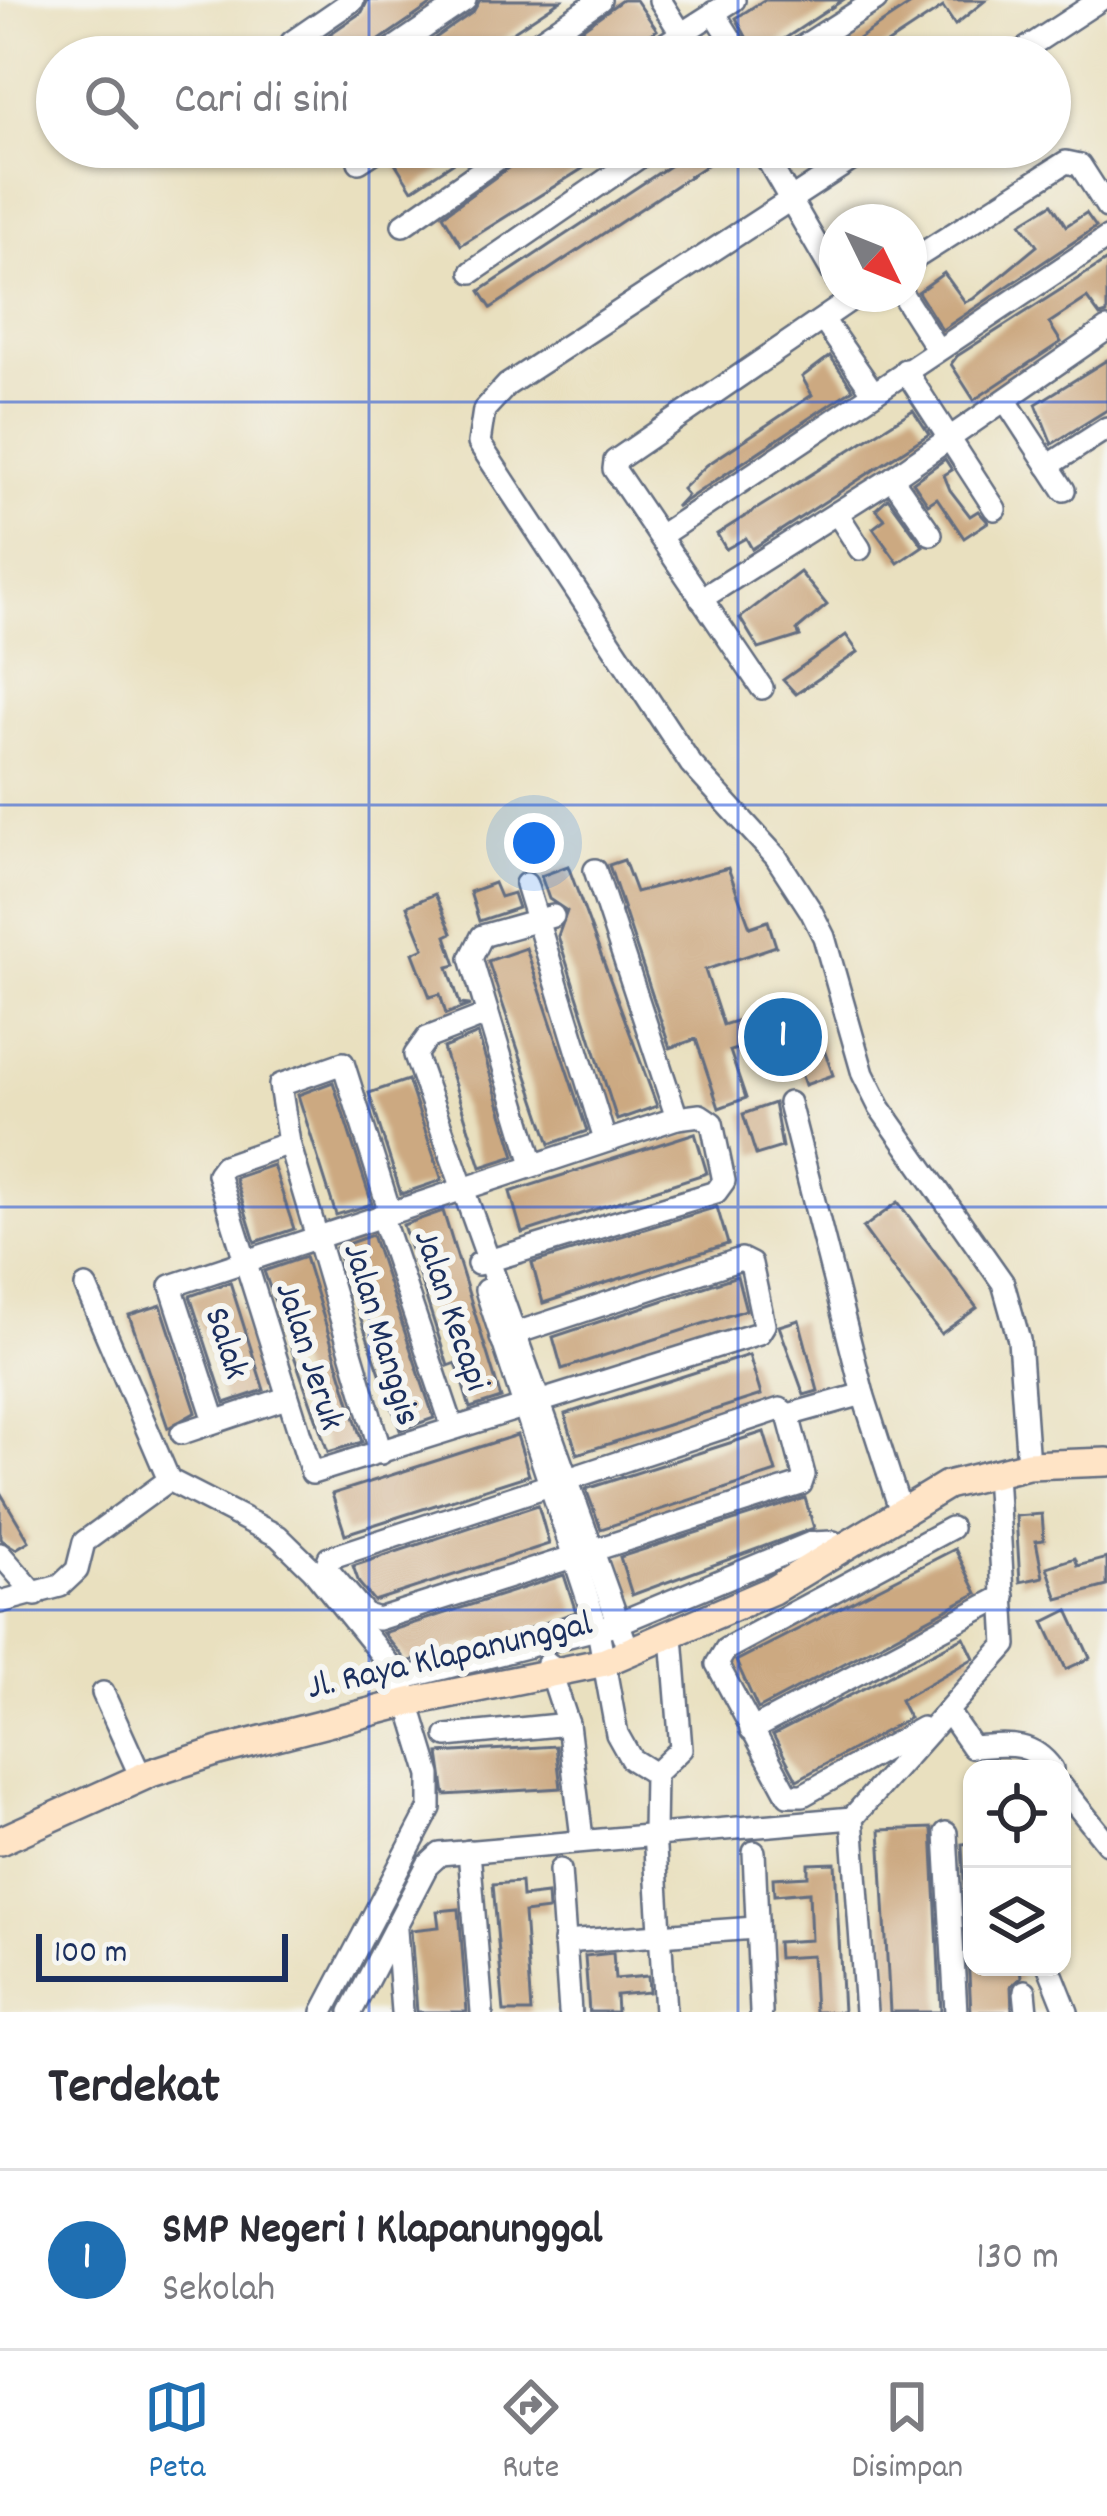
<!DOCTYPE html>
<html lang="id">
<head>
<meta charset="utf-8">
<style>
  :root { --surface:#fff; --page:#f7f7f7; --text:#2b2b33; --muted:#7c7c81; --line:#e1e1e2; --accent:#1f6fb2 }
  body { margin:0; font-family:Dekko,sans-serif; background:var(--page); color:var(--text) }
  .controls { position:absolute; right:36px; bottom:36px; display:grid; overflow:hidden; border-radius:24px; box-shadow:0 3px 9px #0004 }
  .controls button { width:108px; height:108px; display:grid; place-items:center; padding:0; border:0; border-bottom:3px solid var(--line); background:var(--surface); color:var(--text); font:60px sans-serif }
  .compass { position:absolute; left:819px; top:204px; width:108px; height:108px; border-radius:50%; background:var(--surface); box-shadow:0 3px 9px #0004; rotate:133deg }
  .scale { position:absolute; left:36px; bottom:30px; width:252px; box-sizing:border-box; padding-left:12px; border:6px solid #1b2f5e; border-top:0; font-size:33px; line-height:42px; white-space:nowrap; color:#1b2f5e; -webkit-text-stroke:9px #f6f6f2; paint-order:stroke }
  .you { position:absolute; left:534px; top:843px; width:42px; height:42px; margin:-30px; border:9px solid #fff; border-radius:50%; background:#1a73e8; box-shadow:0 0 0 18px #1a73e833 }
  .badge { display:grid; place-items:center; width:78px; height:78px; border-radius:50%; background:var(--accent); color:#fff; font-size:39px; font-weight:700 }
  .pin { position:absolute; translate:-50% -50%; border:6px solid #fff; box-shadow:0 3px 12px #0006 }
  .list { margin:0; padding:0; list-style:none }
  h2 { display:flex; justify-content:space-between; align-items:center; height:156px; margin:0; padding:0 48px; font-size:51px }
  h2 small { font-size:39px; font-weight:400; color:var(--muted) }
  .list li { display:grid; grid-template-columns:78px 1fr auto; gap:36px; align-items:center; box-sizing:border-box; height:180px; padding:0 48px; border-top:3px solid var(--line) }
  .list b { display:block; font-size:45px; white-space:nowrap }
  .list p { margin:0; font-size:39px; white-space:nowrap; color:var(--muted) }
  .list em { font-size:39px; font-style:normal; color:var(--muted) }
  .icon { flex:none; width:66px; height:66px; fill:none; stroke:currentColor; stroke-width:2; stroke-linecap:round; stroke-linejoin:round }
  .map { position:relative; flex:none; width:1107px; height:2012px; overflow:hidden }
  .search { position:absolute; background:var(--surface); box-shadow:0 3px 9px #0004; left:36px; right:36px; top:36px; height:132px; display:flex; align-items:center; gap:30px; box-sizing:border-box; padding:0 42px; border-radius:66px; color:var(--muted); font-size:45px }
  .sheet { height:336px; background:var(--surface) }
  nav { display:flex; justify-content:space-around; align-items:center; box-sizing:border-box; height:168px; border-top:3px solid var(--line); background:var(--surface); font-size:33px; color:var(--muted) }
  nav a { display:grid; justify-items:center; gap:6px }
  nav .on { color:var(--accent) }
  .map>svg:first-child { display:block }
  .building { fill:#cca981 }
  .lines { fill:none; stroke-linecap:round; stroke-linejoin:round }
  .street-casing { stroke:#636d80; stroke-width:26 }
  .secondary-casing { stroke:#636d80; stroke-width:32 }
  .street { stroke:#fff; stroke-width:21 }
  .secondary { stroke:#ffe4c6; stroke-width:27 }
  .grid { fill:none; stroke:#1d4ed8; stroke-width:3; stroke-opacity:0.55 }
  .labels { text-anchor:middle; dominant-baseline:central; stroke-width:12; stroke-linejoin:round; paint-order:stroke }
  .street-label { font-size:36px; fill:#1b2f5e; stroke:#f6f6f2 }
</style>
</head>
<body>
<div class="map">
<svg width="1107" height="2012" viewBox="0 0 1107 2012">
  <rect width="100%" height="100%" fill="#f6f6f2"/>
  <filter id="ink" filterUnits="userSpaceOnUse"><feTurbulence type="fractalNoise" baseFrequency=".00833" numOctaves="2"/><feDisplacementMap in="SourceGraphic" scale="24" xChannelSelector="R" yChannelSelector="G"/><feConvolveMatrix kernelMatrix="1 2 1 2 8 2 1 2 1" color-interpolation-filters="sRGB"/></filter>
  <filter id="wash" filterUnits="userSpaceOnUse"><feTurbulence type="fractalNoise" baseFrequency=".004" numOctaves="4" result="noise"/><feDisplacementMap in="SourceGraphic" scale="48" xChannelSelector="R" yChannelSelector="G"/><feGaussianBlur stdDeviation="2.7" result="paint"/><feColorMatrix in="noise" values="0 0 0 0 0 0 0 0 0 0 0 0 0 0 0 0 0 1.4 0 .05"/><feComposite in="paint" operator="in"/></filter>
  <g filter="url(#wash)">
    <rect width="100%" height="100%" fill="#e9e0bf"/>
    <g id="blocks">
      <g class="building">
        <polygon points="368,0 438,0 355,57 323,57 315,44 362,12"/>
        <polygon points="480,0 561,0 475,57 408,57 473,12"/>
        <polygon points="622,0 636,0 657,30 615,57 543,57"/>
        <polygon points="764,0 843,0 757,57 736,18"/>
        <polygon points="917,0 986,0 955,25 943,7 867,57 831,57"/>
        <polygon points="402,147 477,147 412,190 392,158"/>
        <polygon points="537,147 617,147 461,245 443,215"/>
        <polygon points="698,147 734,147 491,308 480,291"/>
        <polygon points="1052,204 1066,226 1086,213 1096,227 942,330 918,292 944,273 965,302 973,299 1037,246 1021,223"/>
        <polygon points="1107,260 1107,314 1100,316 1087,298 1049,323 1061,342 974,400 951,364 957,356"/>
        <polygon points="830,356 853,389 676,507 687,495 682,489 707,465 812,395 802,377"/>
        <polygon points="1107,360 1107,410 1052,444 1036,404"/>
        <polygon points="913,410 929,434 752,549 746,538 726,549 717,534"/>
        <polygon points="945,459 952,470 944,475 950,490 970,516 978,511 988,522 964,538 937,498 928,504 913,482"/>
        <polygon points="888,498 923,546 898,563 873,528 885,519 876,509"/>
        <polygon points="800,572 827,605 797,630 800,636 759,649 740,618"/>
        <polygon points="846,635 858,652 796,694 783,680"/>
        <polygon points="624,860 636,892 728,868 750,927 768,921 776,946 705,970 723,1025 794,1003 805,1037 818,1033 833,1075 805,1085 787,1033 730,1051 746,1098 719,1108 696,1039 670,1048 609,865"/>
        <polygon points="568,866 657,1106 617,1120 558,936 567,911 549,899 541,876"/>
        <polygon points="494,883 500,897 513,893 518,908 479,921 470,892"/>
        <polygon points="435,894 452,933 446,936 456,965 448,967 460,1004 470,1005 446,1014 440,994 430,997 413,953 424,948 407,906"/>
        <polygon points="526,948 587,1131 550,1144 488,961"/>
        <polygon points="478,1034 515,1156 481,1167 443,1048"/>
        <polygon points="408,1080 442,1180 401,1194 369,1093"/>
        <polygon points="333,1082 372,1204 336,1215 298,1095"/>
        <polygon points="774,1103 782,1147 756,1155 743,1114"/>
        <polygon points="695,1133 707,1173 522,1233 510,1192"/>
        <polygon points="273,1165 294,1229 255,1242 235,1178"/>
        <polygon points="898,1202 977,1308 941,1334 863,1228"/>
        <polygon points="717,1207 728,1244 543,1303 532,1263"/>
        <polygon points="443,1211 501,1398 470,1408 456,1363 448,1366 403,1225"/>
        <polygon points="372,1235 434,1418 400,1430 336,1248"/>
        <polygon points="305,1257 362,1442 328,1452 264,1271"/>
        <polygon points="737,1276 746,1310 562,1369 553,1337"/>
        <polygon points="230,1282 264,1390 225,1403 190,1296"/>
        <polygon points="161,1305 196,1412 168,1428 129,1315"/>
        <polygon points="799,1320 818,1391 804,1395 779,1326"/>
        <polygon points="749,1355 761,1395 577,1454 565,1414"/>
        <polygon points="764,1432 776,1472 601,1529 586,1489"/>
        <polygon points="517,1435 529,1475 345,1534 332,1494"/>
        <polygon points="0,1492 29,1541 16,1549 0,1539"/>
        <polygon points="805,1498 814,1528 632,1595 620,1557"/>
        <polygon points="538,1505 549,1544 374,1601 359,1583 353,1566"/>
        <polygon points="1042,1514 1044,1540 1036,1541 1043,1577 1020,1582 1016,1516"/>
        <polygon points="955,1549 977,1593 758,1709 736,1661"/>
        <polygon points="1075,1558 1078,1566 1107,1558 1107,1586 1058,1599 1047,1567"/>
        <polygon points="564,1575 576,1612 525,1630 407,1662 383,1633"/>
        <polygon points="1068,1610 1090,1658 1066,1669 1044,1622"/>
        <polygon points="964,1637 974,1658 900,1700 909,1718 797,1780 773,1735"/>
        <polygon points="556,1746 561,1788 445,1795 439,1753"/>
        <polygon points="932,1828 941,2012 890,2012 880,1830"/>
        <polygon points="972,1843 972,1967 1020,1967 1021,1977 1011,1986 1012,2012 971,2012 962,1844"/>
        <polygon points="835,1863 843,2012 815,2012 812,1956 778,1958 777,1942 811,1940 809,1892 774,1895 773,1878 808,1876 808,1864"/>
        <polygon points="521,1882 522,1897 547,1894 548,1910 524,1913 531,2012 504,2012 493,1884"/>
        <polygon points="459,1909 467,2012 417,2012 411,1930 439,1927 437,1911"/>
        <polygon points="613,1953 615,1979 648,1976 649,1992 616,1995 617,2012 589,2012 585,1956"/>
      </g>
    </g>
  </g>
  <g filter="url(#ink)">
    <use href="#blocks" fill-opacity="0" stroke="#636d80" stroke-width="3"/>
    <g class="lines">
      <defs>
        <g id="street">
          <polyline points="660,0 679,30"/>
          <polyline points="714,12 742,57"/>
          <polyline points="292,42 353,0"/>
          <polyline points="381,57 465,0"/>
          <polyline points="516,57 600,0"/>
          <polyline points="645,57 734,0"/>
          <polyline points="786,57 876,0"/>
          <polyline points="1013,57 1100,0"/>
          <polyline points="760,147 837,280"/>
          <polyline points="871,147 507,385 484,410 479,443 691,764 776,857 811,911 824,937 863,1074 880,1108 1003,1283 1019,1340 1028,1465"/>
          <polyline points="359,162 382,147"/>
          <polyline points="403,225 515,147"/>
          <polyline points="909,262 1066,162 1080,165 1107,207"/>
          <polyline points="472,272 654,147"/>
          <polyline points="902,294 937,349"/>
          <polyline points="824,321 873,392"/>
          <polyline points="905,370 995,509"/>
          <polyline points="1006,401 1064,490"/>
          <polyline points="1048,466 1107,428"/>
          <polyline points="892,478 931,534"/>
          <polyline points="837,513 860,549"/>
          <polyline points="660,536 1107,238"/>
          <polyline points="701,599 892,478 1107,329"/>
          <polyline points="762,688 614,469 615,461 859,294"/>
          <polyline points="595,870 677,1118"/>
          <polyline points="526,884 605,1140"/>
          <polyline points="486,1015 427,1038 415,1055 629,1652"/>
          <polyline points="789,1103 863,1394 900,1509"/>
          <polyline points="289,1143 224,1166 218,1174 312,1473 759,1333 764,1325 751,1264 741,1259 501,1338"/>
          <polyline points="533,1164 471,958 482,936 553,916"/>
          <polyline points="381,1215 453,1428"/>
          <polyline points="86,1287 169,1480"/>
          <polyline points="486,1290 598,1630 617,1734 631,1759 655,1774"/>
          <polygon points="780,1409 788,1415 804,1475 801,1484 378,1619 366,1615 326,1568 329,1558"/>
          <polyline points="788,1415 863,1394"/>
          <polyline points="215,1421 171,1286 677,1118 700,1115 712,1123 724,1181 716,1192 478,1264"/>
          <polyline points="182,1433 286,1398"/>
          <polyline points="381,1453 289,1143 280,1085 343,1063 390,1212"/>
          <polyline points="0,1554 36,1595"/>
          <polyline points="0,1602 60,1586 77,1570 84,1542 169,1480 278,1536 313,1570 401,1679 430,1775 430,1808 323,2012"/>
          <polyline points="548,1663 568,1724 582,1838"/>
          <polyline points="401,1679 616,1624 811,1543 833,1542 840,1551"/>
          <polyline points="103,1693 141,1777"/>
          <path d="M947 1711 972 1747C1004 1745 1031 1739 1052 1769"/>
          <polyline points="922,1728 803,1795 788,1795 717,1664 726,1649 951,1528"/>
          <polyline points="751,1730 1004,1596"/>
          <polyline points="447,1736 568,1724"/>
          <polyline points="655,1774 654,1833 665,2012"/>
          <polyline points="655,1774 681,1749 672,1636"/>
          <polyline points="1062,1787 1107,1843"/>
          <polyline points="946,1833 956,2012"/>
          <polyline points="469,1851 482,2012"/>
          <polyline points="754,1852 761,2012"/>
          <polyline points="560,1870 570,2012"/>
          <polyline points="396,1930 402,2012"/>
          <polyline points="564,1942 755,1928"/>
          <polyline points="1049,1967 1067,2012"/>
          <polyline points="1025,1991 1027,2012"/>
          <polyline points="351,2012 427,1866 440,1854 852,1818"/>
          <polyline points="866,2012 852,1818 1006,1645 996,1473"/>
        </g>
        <polyline id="secondary" points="0,1841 151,1773 219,1751 409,1702 605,1662 773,1590 947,1485 1028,1465 1107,1462"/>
      </defs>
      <use href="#street" class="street-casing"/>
      <use href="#secondary" class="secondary-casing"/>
      <use href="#street" class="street"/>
      <use href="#secondary" class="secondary"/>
    </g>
  </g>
  <path class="grid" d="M369 0V57M738 0V57M369 147V2012M738 147V2012M0 402H1107M0 805H1107M0 1207H1107M0 1610H1107"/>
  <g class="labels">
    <g class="street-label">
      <text transform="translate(449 1311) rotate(71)">Jalan Kecapi</text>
      <text transform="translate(379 1335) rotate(73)">Jalan Manggis</text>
      <text transform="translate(224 1344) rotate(72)">Salak</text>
      <text transform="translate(307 1357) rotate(72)">Jalan Jeruk</text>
      <text transform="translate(450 1658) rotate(-13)">Jl. Raya Klapanunggal</text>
    </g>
  </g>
</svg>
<div class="controls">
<button><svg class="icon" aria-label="locate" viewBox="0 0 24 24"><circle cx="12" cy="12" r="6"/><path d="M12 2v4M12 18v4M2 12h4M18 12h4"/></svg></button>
<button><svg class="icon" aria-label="layers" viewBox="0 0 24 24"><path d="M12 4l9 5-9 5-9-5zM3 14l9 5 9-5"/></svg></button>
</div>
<svg class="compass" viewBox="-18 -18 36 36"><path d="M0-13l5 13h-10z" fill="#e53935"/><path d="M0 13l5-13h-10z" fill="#7c7c81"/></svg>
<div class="scale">100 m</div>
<div class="you"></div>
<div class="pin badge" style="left:783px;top:1037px">1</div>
<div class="search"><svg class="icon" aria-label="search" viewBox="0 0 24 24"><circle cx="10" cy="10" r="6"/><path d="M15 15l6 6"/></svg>Cari di sini</div>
</div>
<section class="sheet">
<h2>Terdekat<small></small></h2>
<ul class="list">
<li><span class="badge">1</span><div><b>SMP Negeri 1 Klapanunggal</b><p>Sekolah</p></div><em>130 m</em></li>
</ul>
</section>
<nav>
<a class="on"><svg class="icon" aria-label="map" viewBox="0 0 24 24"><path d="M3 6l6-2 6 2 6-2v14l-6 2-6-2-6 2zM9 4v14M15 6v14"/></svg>Peta</a>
<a><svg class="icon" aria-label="directions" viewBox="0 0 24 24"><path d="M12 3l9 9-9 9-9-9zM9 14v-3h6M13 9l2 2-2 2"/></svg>Rute</a>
<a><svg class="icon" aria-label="saved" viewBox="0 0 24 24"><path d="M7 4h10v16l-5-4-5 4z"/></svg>Disimpan</a>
</nav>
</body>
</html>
